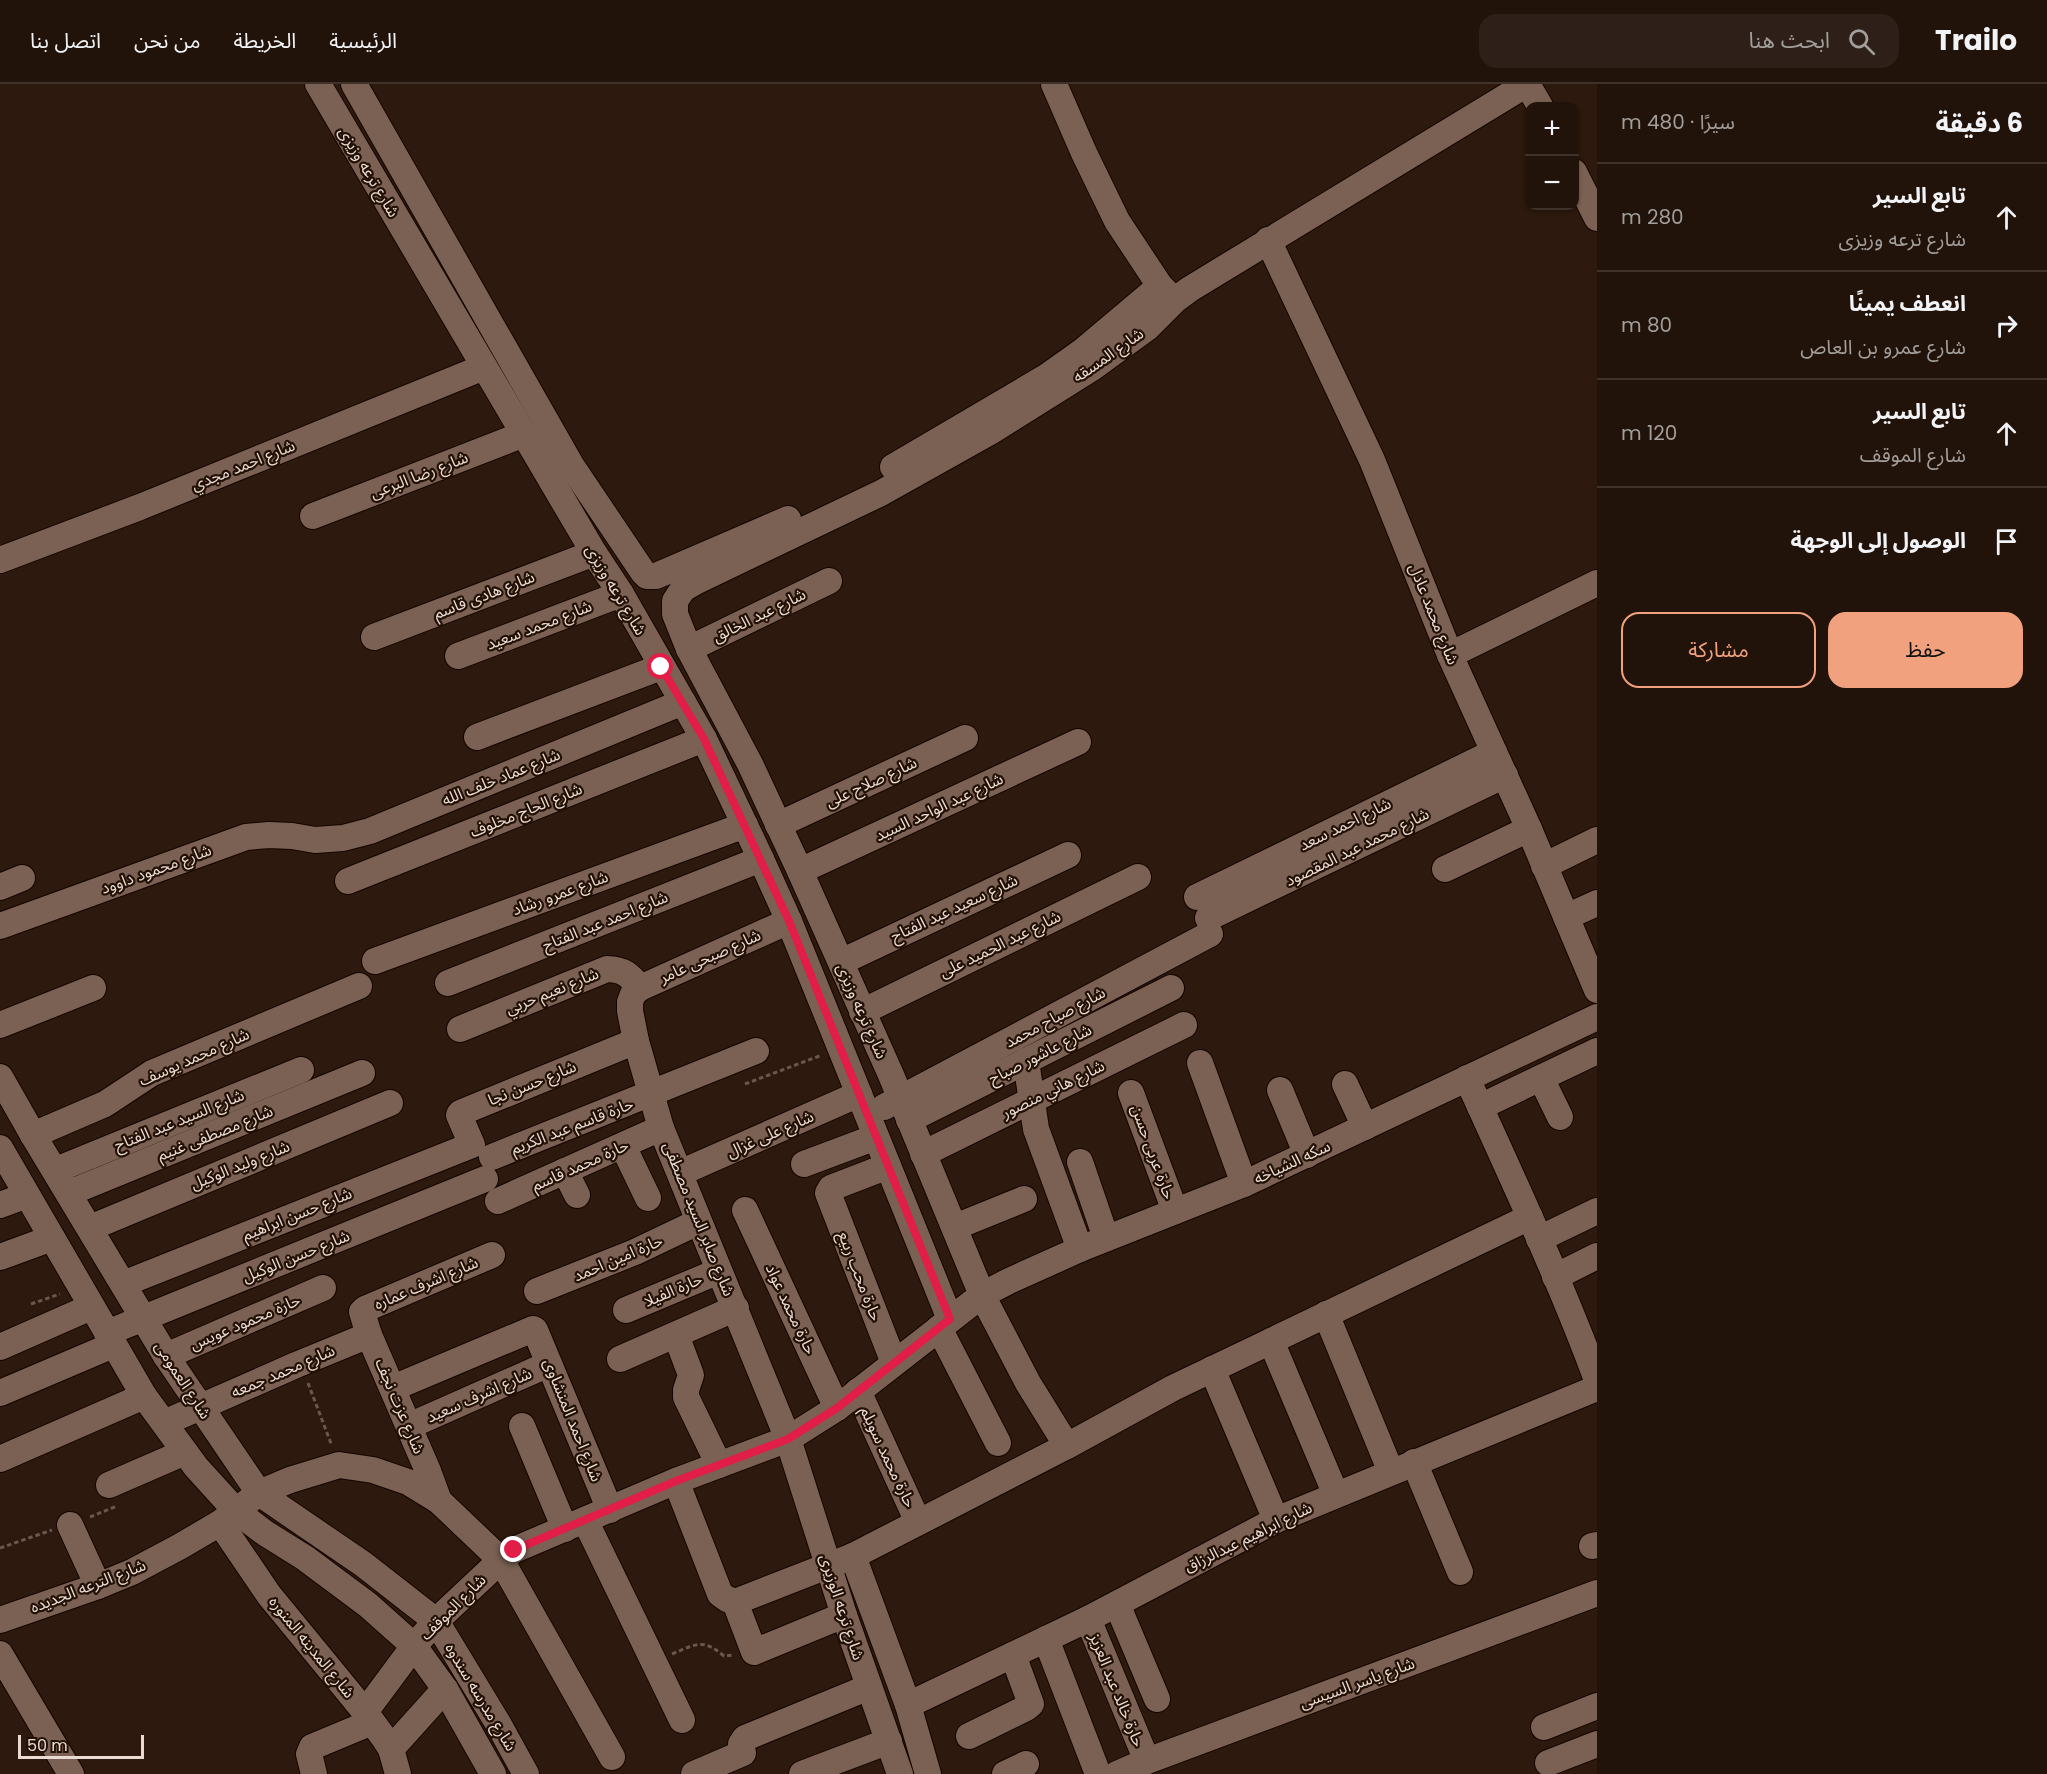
<!DOCTYPE html>
<html lang="ar">
<head>
<meta charset="utf-8">
<style>
  :root { --surface:#22130a; --page:#2e2018; --text:#f1f3f6; --muted:#a29e9c; --line:#3f322b; --accent:#f1a17e }
  body { margin:0; font-family:Poppins,"Noto Sans Arabic",sans-serif; background:var(--page); color:var(--text); direction:rtl }
  .controls { position:absolute; right:18px; top:18px; display:grid; overflow:hidden; border-radius:12px; box-shadow:0 2px 4px #0004 }
  .controls button { width:54px; height:54px; display:grid; place-items:center; padding:0; border:0; border-bottom:2px solid var(--line); background:var(--surface); color:var(--text); font:30px sans-serif }
  .scale { position:absolute; left:18px; bottom:15px; width:126px; box-sizing:border-box; padding-left:6px; border:3px solid #e9dad2; border-top:0; font-size:16px; line-height:21px; white-space:nowrap; color:#e9dad2; -webkit-text-stroke:4px #231005; paint-order:stroke }
  .stop { position:absolute; width:18px; height:18px; margin:-14px; border:4px solid #e11d48; border-radius:50%; background:#fff }
  .stop.end { background:#e11d48; border-color:#fff; box-shadow:0 2px 6px #0008 }
  .list { margin:0; padding:0; list-style:none }
  h2 { display:flex; justify-content:space-between; align-items:center; height:78px; margin:0; padding:0 24px; font-size:26px }
  h2 small { font-size:20px; font-weight:400; color:var(--muted) }
  .list li { display:grid; grid-template-columns:39px 1fr auto; gap:18px; align-items:center; box-sizing:border-box; height:108px; padding:0 24px; border-top:2px solid var(--line) }
  .list b { display:block; font-size:22px; white-space:nowrap }
  .list p { margin:0; font-size:20px; white-space:nowrap; color:var(--muted) }
  .list em { font-size:20px; font-style:normal; color:var(--muted) }
  .actions { display:flex; gap:12px; padding:18px 24px }
  .actions a { flex:1; padding:14px 0; border:2px solid var(--accent); border-radius:18px; text-align:center; font-size:21px; color:var(--accent) }
  .actions .main { background:var(--accent); color:#111 }
  .icon { flex:none; width:33px; height:33px; fill:none; stroke:currentColor; stroke-width:2; stroke-linecap:round; stroke-linejoin:round }
  .map { position:relative; flex:none; width:1597px; height:1690px; overflow:hidden; direction:ltr }
  header { display:flex; align-items:center; gap:36px; box-sizing:border-box; height:84px; padding:0 30px; background:var(--surface); border-bottom:2px solid var(--line) }
  header strong { font-size:28px }
  nav { display:flex; gap:33px; margin-inline-start:auto; font-size:21px }
  .search { width:420px; height:54px; background:var(--page); display:flex; align-items:center; gap:15px; box-sizing:border-box; padding:0 21px; border-radius:18px; color:var(--muted); font-size:22px }
  main { display:flex }
  aside { flex:1; background:var(--surface) }
  .map>svg:first-child { display:block }
  .lines { fill:none; stroke-linecap:round; stroke-linejoin:round }
  .minor-casing { stroke:#150400; stroke-width:28 }
  .path { stroke:#6a574d; stroke-width:3; stroke-dasharray:4.5 3; stroke-linecap:butt }
  .minor { stroke:#7a6153; stroke-width:26 }
  .route { stroke:#e11d48; stroke-width:8 }
  .labels { text-anchor:middle; dominant-baseline:central; stroke-width:4.5; stroke-linejoin:round; paint-order:stroke }
  .street-label { font-size:16px; fill:#e9dad2; stroke:#231005 }
</style>
</head>
<body>
<header>
<strong>Trailo</strong>
<div class="search"><svg class="icon" aria-label="search" viewBox="0 0 24 24"><circle cx="10" cy="10" r="6"/><path d="M15 15l6 6"/></svg>ابحث هنا</div>
<nav><a>الرئيسية</a><a>الخريطة</a><a>من نحن</a><a>اتصل بنا</a></nav>
</header>
<main>
<aside>
<h2>6 دقيقة<small>سيرًا · 480 m</small></h2>
<ul class="list">
<li><svg class="icon" aria-label="ahead" viewBox="0 0 24 24"><path d="M12 20V5M6 11l6-6 6 6"/></svg><div><b>تابع السير</b><p>شارع ترعه وزيزى</p></div><em>280 m</em></li>
<li><svg class="icon" aria-label="right" viewBox="0 0 24 24"><path d="M7 20v-9h11M14 6l5 5-5 5"/></svg><div><b>انعطف يمينًا</b><p>شارع عمرو بن العاص</p></div><em>80 m</em></li>
<li><svg class="icon" aria-label="ahead" viewBox="0 0 24 24"><path d="M12 20V5M6 11l6-6 6 6"/></svg><div><b>تابع السير</b><p>شارع الموقف</p></div><em>120 m</em></li>
<li><svg class="icon" aria-label="arrive" viewBox="0 0 24 24"><path d="M6 21V4h12l-3 4 3 4H6"/></svg><div><b>الوصول إلى الوجهة</b></div></li>
</ul>
<div class="actions"><a class="main">حفظ</a><a>مشاركة</a></div>
</aside>
<div class="map">
<svg width="1597" height="1690" viewBox="0 0 1597 1690">
  <rect width="100%" height="100%" fill="#2d190d"/>
  <g class="lines">
    <defs>
      <g id="minor">
        <polyline points="318,0 594,469 621,510 704,655 761,775 789,837 950,1235"/>
        <polyline points="354,0 571,381 643,488 647,492 656,492 788,435"/>
        <polyline points="1054,0 1084,69 1117,137 1160,202 1172,214"/>
        <polyline points="1527,0 1540,22"/>
        <polyline points="1574,88 1597,134"/>
        <polyline points="1268,156 1372,376 1450,571 1529,745 1597,906"/>
        <polyline points="893,383 1046,293 1084,266 1160,202"/>
        <polyline points="313,432 524,350"/>
        <polyline points="0,476 140,423 484,283"/>
        <polyline points="374,553 594,469"/>
        <polyline points="689,565 829,497"/>
        <polyline points="1450,571 1597,499"/>
        <polyline points="458,572 621,510"/>
        <polyline points="477,653 661,583"/>
        <polyline points="778,741 965,654"/>
        <polyline points="1544,782 1597,756"/>
        <polyline points="1445,785 1529,745"/>
        <polyline points="800,787 1078,658"/>
        <polyline points="348,797 704,655"/>
        <polyline points="0,803 22,794"/>
        <polyline points="1197,813 1494,668"/>
        <polyline points="1566,833 1597,819"/>
        <polyline points="1208,834 1505,691"/>
        <polyline points="789,837 640,904 633,910 630,918 630,927 636,957 661,1044 788,1355 844,1531 900,1690"/>
        <polyline points="0,842 246,753 269,751 292,752 315,756 343,754 370,747 683,618"/>
        <polyline points="375,877 745,741"/>
        <polyline points="841,878 1068,771"/>
        <polyline points="448,899 761,775"/>
        <polyline points="862,928 1138,793"/>
        <polyline points="0,941 93,904"/>
        <path d="M460 945 607 885C623 885 630 891 640 904"/>
        <polyline points="1026,977 1036,1045 1080,1165"/>
        <polyline points="1200,979 1244,1100"/>
        <polyline points="0,993 33,1051 166,1272 259,1409 363,1480 436,1537 499,1641 526,1690"/>
        <path d="M1467 994C1512 1094 1559 1193 1597 1296"/>
        <polyline points="1541,994 1560,1033"/>
        <polyline points="1345,1000 1365,1043"/>
        <polyline points="1280,1006 1307,1071"/>
        <polyline points="1131,1009 1175,1127"/>
        <polyline points="884,1023 1210,850"/>
        <polyline points="1480,1023 1597,967"/>
        <polyline points="909,1036 1171,904"/>
        <polyline points="33,1051 105,1020 152,989 359,902"/>
        <polyline points="623,1062 648,1114"/>
        <polyline points="0,1064 144,1312 196,1383 236,1427 265,1449 305,1474 368,1521 414,1562 445,1605 493,1690"/>
        <polyline points="923,1070 1184,941"/>
        <polyline points="492,1073 756,967"/>
        <polyline points="1080,1078 1106,1154"/>
        <polyline points="804,1080 876,1053"/>
        <polyline points="888,1082 831,1104 828,1109 894,1279"/>
        <polyline points="56,1086 301,986"/>
        <polyline points="565,1087 577,1111"/>
        <polyline points="680,1089 859,1010"/>
        <polyline points="69,1109 362,989"/>
        <polyline points="498,1117 661,1044"/>
        <polyline points="0,1121 27,1111"/>
        <polyline points="745,1126 837,1324"/>
        <polyline points="955,1143 1024,1115"/>
        <polyline points="90,1144 390,1019"/>
        <polyline points="1539,1155 1597,1127"/>
        <polyline points="0,1173 52,1154"/>
        <polyline points="1555,1193 1597,1172"/>
        <polyline points="123,1200 472,1061 459,1031 460,1029 636,957"/>
        <polyline points="537,1207 635,1168 698,1138"/>
        <polyline points="626,1226 719,1187"/>
        <polyline points="1326,1230 1391,1388"/>
        <polyline points="939,1244 998,1359"/>
        <polyline points="107,1249 485,1095"/>
        <polyline points="676,1251 691,1291 686,1306 686,1313 719,1381"/>
        <polyline points="1271,1257 1336,1411"/>
        <polyline points="0,1263 91,1223"/>
        <polyline points="166,1272 323,1204"/>
        <polyline points="620,1275 736,1224"/>
        <polyline points="1212,1285 1276,1436"/>
        <polyline points="393,1304 533,1245 535,1246 610,1426"/>
        <polyline points="858,1307 918,1438"/>
        <polyline points="0,1309 113,1261"/>
        <polyline points="164,1339 296,1281 369,1251"/>
        <polyline points="409,1342 549,1280"/>
        <polyline points="522,1342 565,1445"/>
        <polyline points="1067,1362 1028,1299 982,1211 891,991 800,787 750,680 689,565 675,530 675,517 683,505 697,497 881,409 990,348 1092,284 1147,244 1175,216 1190,205 1527,0"/>
        <polyline points="0,1375 144,1312"/>
        <polyline points="1414,1378 1460,1488"/>
        <polyline points="676,1397 720,1510 727,1515 735,1518 853,1472 1067,1362 1173,1304 1530,1133"/>
        <polyline points="109,1401 185,1368"/>
        <polyline points="439,1417 428,1387 369,1251 362,1228 365,1225 492,1171"/>
        <polyline points="585,1436 682,1636"/>
        <polyline points="220,1439 269,1511 365,1628 384,1654 391,1665 398,1690"/>
        <polyline points="70,1441 98,1502"/>
        <polyline points="1592,1462 1597,1461"/>
        <polyline points="853,1472 908,1621 928,1690"/>
        <polyline points="735,1518 754,1568 844,1531"/>
        <polyline points="1117,1520 1157,1615"/>
        <polyline points="1088,1535 1147,1677"/>
        <polyline points="0,1536 98,1502 132,1488 179,1463 220,1439 259,1409 290,1396 339,1381 373,1386 408,1398 439,1417 501,1476 612,1673"/>
        <polyline points="1046,1555 1098,1690"/>
        <polyline points="0,1570 71,1690"/>
        <polyline points="908,1621 1088,1535 1276,1436 1597,1304"/>
        <polyline points="365,1628 414,1562 436,1537 501,1476 514,1466 676,1397 788,1355 837,1324 982,1211 1009,1197 1080,1165 1244,1100 1597,933"/>
        <polyline points="1544,1643 1597,1622"/>
        <polyline points="969,1652 1026,1624 1031,1620 1013,1571"/>
        <polyline points="391,1665 445,1605"/>
        <polyline points="1548,1679 1597,1660"/>
        <polyline points="314,1690 309,1670 312,1663 372,1638"/>
        <polyline points="694,1690 743,1669 741,1660 745,1654 869,1603"/>
        <polyline points="802,1690 889,1657"/>
        <polyline points="1005,1690 1026,1680"/>
        <polyline points="1117,1690 1147,1677 1597,1509"/>
      </g>
    </defs>
    <use href="#minor" class="minor-casing"/>
    <g class="path">
      <polyline points="745,1000 822,971"/>
      <polyline points="31,1220 60,1210"/>
      <polyline points="308,1299 332,1362"/>
      <polyline points="90,1433 117,1422"/>
      <polyline points="0,1464 52,1446"/>
      <path d="M672 1570C696 1560 703 1554 724 1572L734 1571"/>
    </g>
    <use href="#minor" class="minor"/>
  </g>
  <g class="lines">
    <polyline class="route" points="514,1466 676,1397 788,1355 837,1324 950,1235 789,837 704,655 661,583"/>
  </g>
  <g class="labels">
    <g class="street-label">
      <text transform="translate(369 88) rotate(59)">شارع ترعه وزيزى</text>
      <text transform="translate(1108 271) rotate(-35)">شارع المسقه</text>
      <text transform="translate(243 381) rotate(-22)">شارع احمد مجدي</text>
      <text transform="translate(419 391) rotate(-21)">شارع رضا البرعى</text>
      <text transform="translate(616 506) rotate(59)">شارع ترعه وزيزى</text>
      <text transform="translate(484 511) rotate(-21)">شارع هادى قاسم</text>
      <text transform="translate(1434 530) rotate(68)">شارع محمد عادل</text>
      <text transform="translate(759 531) rotate(-26)">شارع عبد الخالق</text>
      <text transform="translate(539 541) rotate(-21)">شارع محمد سعيد</text>
      <text transform="translate(501 693) rotate(-22)">شارع عماد خلف الله</text>
      <text transform="translate(871 698) rotate(-25)">شارع صلاح على</text>
      <text transform="translate(939 723) rotate(-25)">شارع عبد الواحد السيد</text>
      <text transform="translate(526 726) rotate(-22)">شارع الحاج مخلوف</text>
      <text transform="translate(1345 740) rotate(-26)">شارع احمد سعد</text>
      <text transform="translate(1357 763) rotate(-26)">شارع محمد عبد المقصود</text>
      <text transform="translate(156 785) rotate(-20)">شارع محمود داوود</text>
      <text transform="translate(560 809) rotate(-20)">شارع عمرو رشاد</text>
      <text transform="translate(954 824) rotate(-25)">شارع سعيد عبد الفتاح</text>
      <text transform="translate(605 837) rotate(-22)">شارع احمد عبد الفتاح</text>
      <text transform="translate(1000 860) rotate(-26)">شارع عبد الحميد على</text>
      <text transform="translate(710 872) rotate(-24)">شارع صبحى عامر</text>
      <text transform="translate(552 907) rotate(-22)">شارع نعيم حربي</text>
      <text transform="translate(862 927) rotate(66)">شارع ترعه وزيزى</text>
      <text transform="translate(1055 933) rotate(-28)">شارع صباح محمد</text>
      <text transform="translate(1040 970) rotate(-27)">شارع عاشور صباح</text>
      <text transform="translate(194 973) rotate(-24)">شارع محمد يوسف</text>
      <text transform="translate(532 999) rotate(-22)">شارع حسن نجا</text>
      <text transform="translate(1053 1005) rotate(-26)">شارع هاني منصور</text>
      <text transform="translate(179 1036) rotate(-22)">شارع السيد عبد الفتاح</text>
      <text transform="translate(572 1042) rotate(-21)">حارة قاسم عبد الكريم</text>
      <text transform="translate(215 1049) rotate(-22)">شارع مصطفى غنيم</text>
      <text transform="translate(770 1050) rotate(-24)">شارع على غزال</text>
      <text transform="translate(1153 1068) rotate(70)">حارة عربى حسن</text>
      <text transform="translate(1292 1078) rotate(-25)">سكه الشياخه</text>
      <text transform="translate(240 1081) rotate(-22)">شارع وليد الوكيل</text>
      <text transform="translate(580 1081) rotate(-24)">حارة محمد قاسم</text>
      <text transform="translate(297 1130) rotate(-22)">شارع حسن ابراهيم</text>
      <text transform="translate(699 1135) rotate(68)">شارع صابر السيد مصطفى</text>
      <text transform="translate(296 1172) rotate(-22)">شارع حسن الوكيل</text>
      <text transform="translate(618 1174) rotate(-23)">حارة امين احمد</text>
      <text transform="translate(860 1192) rotate(69)">حارة محب ربيع</text>
      <text transform="translate(426 1199) rotate(-23)">شارع اشرف عماره</text>
      <text transform="translate(673 1206) rotate(-23)">حارة الفيلا</text>
      <text transform="translate(791 1225) rotate(65)">حارة محمد عواد</text>
      <text transform="translate(245 1238) rotate(-23)">حارة محمود عويس</text>
      <text transform="translate(283 1287) rotate(-23)">شارع محمد جمعه</text>
      <text transform="translate(183 1296) rotate(57)">شارع العمومى</text>
      <text transform="translate(479 1311) rotate(-24)">شارع اشرف سعيد</text>
      <text transform="translate(400 1322) rotate(67)">شارع عزت نجف</text>
      <text transform="translate(573 1336) rotate(68)">شارع احمد المنشاوى</text>
      <text transform="translate(888 1373) rotate(65)">حارة محمد سويلم</text>
      <text transform="translate(1248 1453) rotate(-26)">شارع ابراهيم عبدالرزاق</text>
      <text transform="translate(88 1502) rotate(-21)">شارع الترعه الجديده</text>
      <text transform="translate(453 1523) rotate(-45)">شارع الموقف</text>
      <text transform="translate(842 1523) rotate(72)">شارع ترعه الوزيرى</text>
      <text transform="translate(312 1563) rotate(51)">شارع المدينه المنوره</text>
      <text transform="translate(1357 1599) rotate(-20)">شارع ياسر السيسى</text>
      <text transform="translate(1117 1606) rotate(68)">حارة خالد عبد العزيز</text>
      <text transform="translate(481 1613) rotate(59)">شارع مدرسه سندوه</text>
    </g>
  </g>
</svg>
<div class="controls">
<button>+</button>
<button>−</button>
</div>
<div class="scale">50 m</div>
<div class="stop" style="left:661px;top:583px"></div>
<div class="stop end" style="left:514px;top:1466px"></div>
</div>
</main>
</body>
</html>
